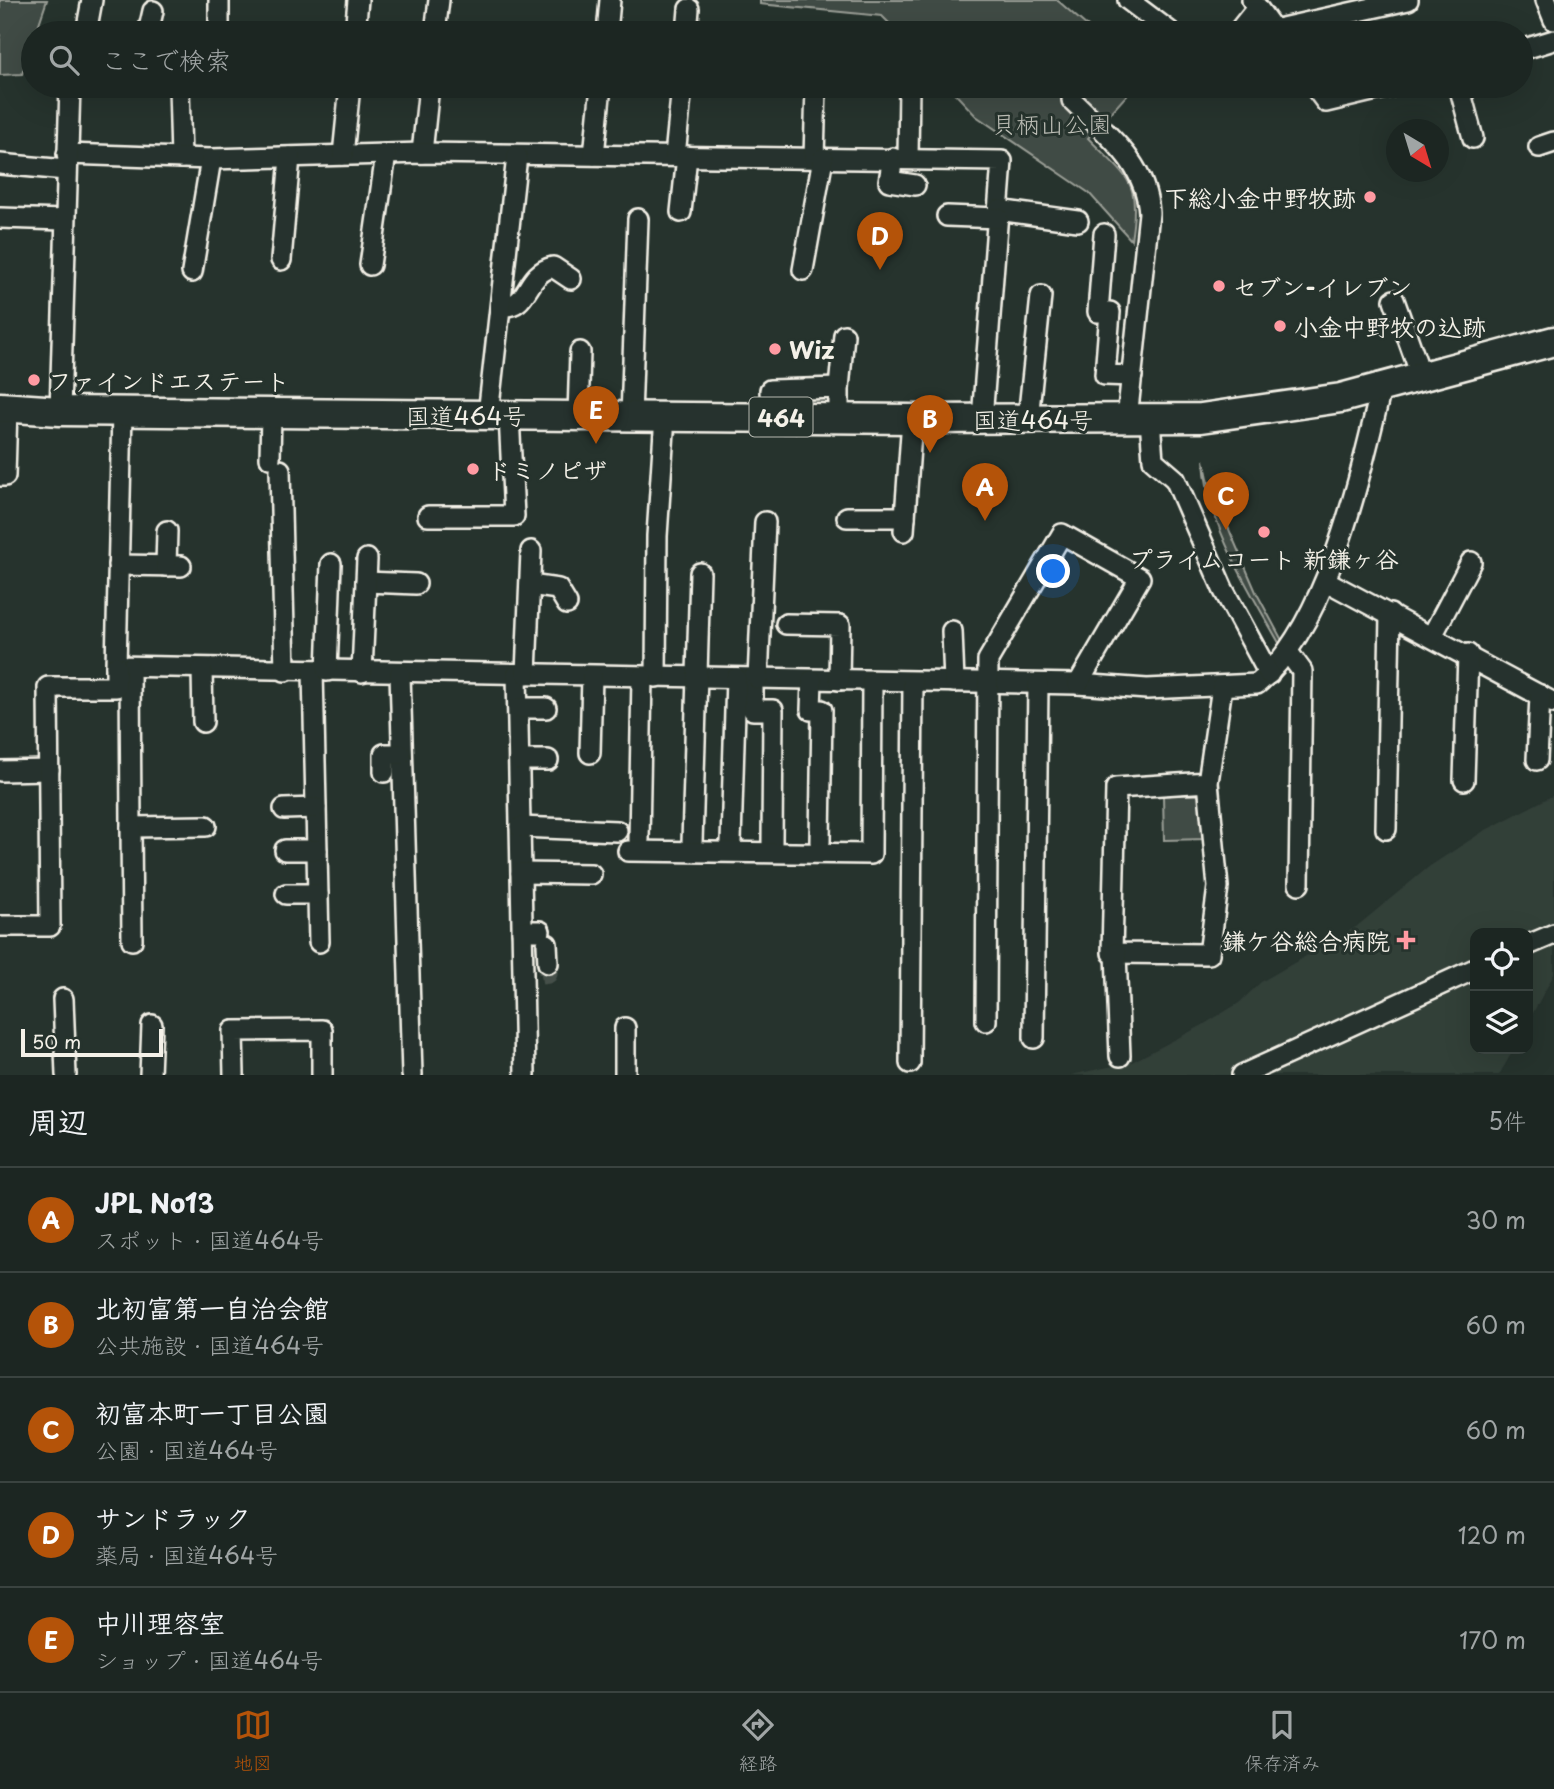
<!DOCTYPE html>
<html lang="ja">
<head>
<meta charset="utf-8">
<style>
  :root { --surface:#1c2622; --page:#29322f; --text:#f1f3f6; --muted:#a0a5a5; --line:#3a4340; --accent:#b45309 }
  body { margin:0; font-family:"Playpen Sans","Klee One",sans-serif; background:var(--page); color:var(--text) }
  .controls { position:absolute; right:21px; bottom:21px; display:grid; overflow:hidden; border-radius:14px; box-shadow:0 7px 28px #0002 }
  .controls button { width:63px; height:63px; display:grid; place-items:center; padding:0; border:0; border-bottom:2px solid var(--line); background:var(--surface); color:var(--text); font:35px sans-serif }
  .compass { position:absolute; left:1386px; top:119px; width:63px; height:63px; border-radius:50%; background:var(--surface); box-shadow:0 7px 28px #0002; rotate:142deg }
  .scale { position:absolute; left:21px; bottom:18px; width:142px; box-sizing:border-box; padding-left:7px; border:4px solid #f4f1e8; border-top:0; font-size:19px; line-height:24px; white-space:nowrap; color:#f4f1e8; -webkit-text-stroke:5px #26332d; paint-order:stroke }
  .you { position:absolute; left:1054px; top:572px; width:24px; height:24px; margin:-18px; border:5px solid #fff; border-radius:50%; background:#1a73e8; box-shadow:0 0 0 10px #1a73e833 }
  .badge { display:grid; place-items:center; width:46px; height:46px; border-radius:50%; background:var(--accent); color:#fff; font-size:23px; font-weight:700 }
  .pin { position:absolute; translate:-50% -58px; filter:drop-shadow(0 2px 4px #0008) }
  .pin::after { content:''; position:absolute; top:37px; width:24px; height:21px; background:inherit; clip-path:polygon(0 0,100% 0,50% 100%) }
  .list { margin:0; padding:0; list-style:none }
  h2 { display:flex; justify-content:space-between; align-items:center; height:91px; margin:0; padding:0 28px; font-size:30px }
  h2 small { font-size:23px; font-weight:400; color:var(--muted) }
  .list li { display:grid; grid-template-columns:46px 1fr auto; gap:21px; align-items:center; box-sizing:border-box; height:105px; padding:0 28px; border-top:2px solid var(--line) }
  .list b { display:block; font-size:26px; white-space:nowrap }
  .list p { margin:0; font-size:23px; white-space:nowrap; color:var(--muted) }
  .list em { font-size:23px; font-style:normal; color:var(--muted) }
  .icon { flex:none; width:38px; height:38px; fill:none; stroke:currentColor; stroke-width:2; stroke-linecap:round; stroke-linejoin:round }
  .map { position:relative; flex:none; width:1554px; height:1075px; overflow:hidden }
  .search { position:absolute; background:var(--surface); box-shadow:0 7px 28px #0002; left:21px; right:21px; top:21px; height:77px; display:flex; align-items:center; gap:18px; box-sizing:border-box; padding:0 24px; border-radius:38px; color:var(--muted); font-size:26px }
  .sheet { height:616px; background:var(--surface) }
  nav { display:flex; justify-content:space-around; align-items:center; box-sizing:border-box; height:98px; border-top:2px solid var(--line); background:var(--surface); font-size:19px; color:var(--muted) }
  nav a { display:grid; justify-items:center; gap:4px }
  nav .on { color:var(--accent) }
  .map>svg:first-child { display:block }
  .built { fill:#333f39 }
  .green { fill:#414b45; stroke:#9a9e96; stroke-width:2 }
  .lines { fill:none; stroke-linecap:round; stroke-linejoin:round }
  .minor-tunnel { stroke:#455049; stroke-width:19; stroke-dasharray:19 10; stroke-linecap:butt }
  .minor-casing { stroke:#f4f1e8; stroke-width:24 }
  .highway-casing { stroke:#f4f1e8; stroke-width:33 }
  .minor { stroke:#26332d; stroke-width:19 }
  .highway { stroke:#26332d; stroke-width:28 }
  .poi-dot { fill:#ff9aa2; stroke:#26332d; stroke-width:2.5 }
  .labels { text-anchor:middle; dominant-baseline:central; stroke-width:6; stroke-linejoin:round; paint-order:stroke }
  .shield { fill:#26332d; stroke:#b6b8b0; stroke-width:2 }
  .shield-label { font-size:23px; font-weight:bold; fill:#f4f1e8 }
  .park-label { font-size:24px; fill:#bebfb7; stroke:#26332d }
  .poi-label { font-size:24px; font-weight:bold; fill:#f4f1e8; stroke:#26332d; text-anchor:start }
  .street-label { font-size:24px; fill:#f4f1e8; stroke:#26332d }
</style>
</head>
<body>
<div class="map">
<svg width="1554" height="1075" viewBox="0 0 1554 1075">
  <rect width="100%" height="100%" fill="#26332d"/>
  <filter id="ink" filterUnits="userSpaceOnUse"><feTurbulence type="fractalNoise" baseFrequency=".0143" numOctaves="2"/><feDisplacementMap in="SourceGraphic" scale="14" xChannelSelector="R" yChannelSelector="G"/><feConvolveMatrix kernelMatrix="1 2 1 2 8 2 1 2 1" color-interpolation-filters="sRGB"/></filter>
  <g filter="url(#ink)">
    <polygon class="built" points="1554,795 1554,974 1528,1022 1528,933 1475,933 1475,1049 1514,1049 1499,1075 1071,1075 1132,1062 1201,1026 1239,1003 1261,982 1356,927 1430,866 1484,831"/>
    <g class="green">
      <polygon points="0,0 47,0 22,74 0,75"/>
      <polygon points="760,0 1057,0 1095,33 899,33 882,16 760,4"/>
      <path d="M948 86H1135L1088 138C1128 179 1141 179 1131 240L1089 193 976 116Z"/>
      <path d="M1204 460 1209 483 1256 592 1285 646 1283 650C1251 592 1207 527 1204 460Z"/>
      <polygon points="1163,795 1197,795 1203,800 1207,839 1164,840"/>
    </g>
    <g class="lines">
      <polyline class="minor-tunnel" points="541,975 548,974 548,963"/>
      <defs>
        <g id="minor">
          <polyline points="219,0 219,33"/>
          <polyline points="1128,0 1172,33"/>
          <polyline points="1252,0 1276,33"/>
          <polyline points="1546,0 1554,20"/>
          <polyline points="1273,30 1408,0"/>
          <polyline points="86,33 92,0"/>
          <polyline points="148,33 153,11"/>
          <polyline points="355,33 358,0"/>
          <polyline points="435,33 439,0"/>
          <polyline points="607,33 610,0"/>
          <polyline points="687,33 689,9"/>
          <polyline points="1237,33 1257,8"/>
          <polyline points="1521,50 1554,40"/>
          <polyline points="179,86 181,158"/>
          <polyline points="1314,86 1326,102 1393,86"/>
          <polyline points="1459,86 1473,138"/>
          <path d="M1072 100C1106 134 1146 162 1149 213L1127 419"/>
          <polyline points="1539,147 1554,142"/>
          <polyline points="422,153 429,86"/>
          <polyline points="67,154 211,159 422,153 1002,161 982,419"/>
          <polyline points="343,155 350,86"/>
          <polyline points="594,155 601,86"/>
          <polyline points="675,156 682,86"/>
          <polyline points="814,158 816,86"/>
          <polyline points="893,158 889,181 915,185"/>
          <polyline points="908,158 909,86"/>
          <polyline points="0,164 66,170"/>
          <polyline points="998,210 1078,221"/>
          <polyline points="681,212 687,156"/>
          <polyline points="947,216 998,218"/>
          <polyline points="0,218 64,220"/>
          <polyline points="1104,234 1098,312 1110,312 1105,375 1132,376"/>
          <polyline points="281,260 290,157"/>
          <polyline points="370,265 386,154"/>
          <polyline points="803,270 823,158"/>
          <polyline points="192,272 211,159"/>
          <polyline points="1394,300 1422,378"/>
          <path d="M501 306C530 309 524 274 553 267L571 279"/>
          <polyline points="839,388 844,335"/>
          <polyline points="60,411 70,86"/>
          <path d="M122 412 116 666 1078 684 1147 689 1257 684C1328 626 1360 475 1381 389"/>
          <polyline points="488,415 517,156"/>
          <polyline points="578,416 580,352"/>
          <polyline points="631,417 638,219"/>
          <polyline points="771,417 770,390 839,388 839,418"/>
          <polyline points="1028,419 1041,296"/>
          <polyline points="1150,419 1153,460 1175,479 1223,589 1269,674"/>
          <polyline points="270,458 271,413"/>
          <polyline points="280,470 285,671"/>
          <polyline points="0,476 5,476 7,408"/>
          <polyline points="428,516 514,516 509,415"/>
          <polyline points="847,517 905,517"/>
          <polyline points="904,531 912,419"/>
          <polyline points="118,565 181,566"/>
          <polyline points="166,566 167,531"/>
          <polyline points="1326,581 1554,703"/>
          <polyline points="366,582 416,584"/>
          <polyline points="530,585 558,589 567,604"/>
          <polyline points="786,624 840,625 839,680"/>
          <polyline points="952,631 954,682"/>
          <polyline points="1432,636 1471,562"/>
          <polyline points="1288,652 1302,671 1299,884"/>
          <polyline points="130,667 131,827 206,826"/>
          <polyline points="202,669 203,722"/>
          <polyline points="313,671 319,942"/>
          <polyline points="327,671 331,564"/>
          <polyline points="362,672 367,559"/>
          <polyline points="400,673 412,1075"/>
          <polyline points="517,674 525,1075"/>
          <polyline points="526,674 531,551"/>
          <polyline points="656,677 657,536 665,416"/>
          <polyline points="753,678 753,710 773,710 772,843"/>
          <polyline points="758,679 765,522"/>
          <polyline points="812,680 811,710 822,710 820,842"/>
          <polyline points="518,708 546,708"/>
          <polyline points="590,753 592,676"/>
          <polyline points="519,760 548,760"/>
          <polyline points="1537,760 1540,695"/>
          <polyline points="0,771 49,770"/>
          <polyline points="384,772 384,754 401,754"/>
          <polyline points="1464,780 1468,654"/>
          <polyline points="1208,782 1116,788 1112,953 1209,954 1218,887 1208,782 1222,687"/>
          <polyline points="284,809 316,808"/>
          <polyline points="131,827 132,940"/>
          <polyline points="520,827 617,831"/>
          <polyline points="1386,829 1390,614"/>
          <polyline points="639,840 642,677"/>
          <polyline points="731,842 736,678"/>
          <polyline points="692,843 700,573"/>
          <polyline points="285,850 317,850"/>
          <polyline points="628,851 871,854 872,681"/>
          <polyline points="521,873 591,874"/>
          <polyline points="286,894 318,894"/>
          <polyline points="0,926 50,926 48,687 116,687 116,666"/>
          <polyline points="522,931 540,931"/>
          <polyline points="547,944 548,963"/>
          <polyline points="1528,945 1554,934"/>
          <polyline points="1116,953 1120,1056"/>
          <polyline points="63,999 66,1075"/>
          <polyline points="986,1021 988,660 1062,534 1140,578 1078,684"/>
          <polyline points="625,1028 625,1075"/>
          <polyline points="1034,1038 1038,684"/>
          <polyline points="910,1063 913,682"/>
          <polyline points="150,1075 152,1025"/>
          <polyline points="234,1075 233,1031 322,1030 322,1075"/>
          <polyline points="1242,1075 1475,969"/>
        </g>
        <polyline id="highway" points="0,407 60,411 912,419 1201,418 1341,398 1554,341"/>
      </defs>
      <use href="#minor" class="minor-casing"/>
      <use href="#highway" class="highway-casing"/>
      <use href="#minor" class="minor"/>
      <use href="#highway" class="highway"/>
    </g>
  </g>
  <g class="poi-dot">
    <circle cx="1370" cy="197" r="7"/>
    <circle cx="1219" cy="286" r="7"/>
    <circle cx="1280" cy="326" r="7"/>
    <circle cx="775" cy="349" r="7"/>
    <circle cx="34" cy="380" r="7"/>
    <circle cx="473" cy="469" r="7"/>
    <circle cx="1264" cy="532" r="7"/>
    <path d="M1402.5 929.5h7v7h7v7h-7v7h-7v-7h-7v-7h7z"/>
  </g>
  <g class="labels">
    <rect class="shield" x="749.5" y="397.5" width="63" height="39" rx="5"/>
    <g class="shield-label">
      <text x="781" y="417">464</text>
    </g>
    <g class="park-label">
      <text x="1052" y="123">貝柄山公園</text>
    </g>
    <g class="poi-label">
      <text x="1356" y="197" text-anchor="end">下総小金中野牧跡</text>
      <text x="1233" y="286">セブン-イレブン</text>
      <text x="1294" y="326">小金中野牧の込跡</text>
      <text x="789" y="349">Wiz</text>
      <text x="48" y="380">ファインドエステート</text>
      <text x="487" y="469">ドミノピザ</text>
      <text x="1264" y="558" text-anchor="middle">プライムコート 新鎌ヶ谷</text>
      <text x="1390" y="940" text-anchor="end">鎌ケ谷総合病院</text>
    </g>
    <g class="street-label">
      <text x="466" y="415">国道464号</text>
      <text x="1033" y="419">国道464号</text>
    </g>
  </g>
</svg>
<div class="controls">
<button><svg class="icon" aria-label="locate" viewBox="0 0 24 24"><circle cx="12" cy="12" r="6"/><path d="M12 2v4M12 18v4M2 12h4M18 12h4"/></svg></button>
<button><svg class="icon" aria-label="layers" viewBox="0 0 24 24"><path d="M12 4l9 5-9 5-9-5zM3 14l9 5 9-5"/></svg></button>
</div>
<svg class="compass" viewBox="-18 -18 36 36"><path d="M0-13l5 13h-10z" fill="#e53935"/><path d="M0 13l5-13h-10z" fill="#a0a5a5"/></svg>
<div class="scale">50 m</div>
<div class="you"></div>
<div class="pin badge" style="left:985px;top:521px">A</div>
<div class="pin badge" style="left:930px;top:453px">B</div>
<div class="pin badge" style="left:1226px;top:530px">C</div>
<div class="pin badge" style="left:880px;top:270px">D</div>
<div class="pin badge" style="left:596px;top:444px">E</div>
<div class="search"><svg class="icon" aria-label="search" viewBox="0 0 24 24"><circle cx="10" cy="10" r="6"/><path d="M15 15l6 6"/></svg>ここで検索</div>
</div>
<section class="sheet">
<h2>周辺<small>5件</small></h2>
<ul class="list">
<li><span class="badge">A</span><div><b>JPL No13</b><p>スポット · 国道464号</p></div><em>30 m</em></li>
<li><span class="badge">B</span><div><b>北初富第一自治会館</b><p>公共施設 · 国道464号</p></div><em>60 m</em></li>
<li><span class="badge">C</span><div><b>初富本町一丁目公園</b><p>公園 · 国道464号</p></div><em>60 m</em></li>
<li><span class="badge">D</span><div><b>サンドラック</b><p>薬局 · 国道464号</p></div><em>120 m</em></li>
<li><span class="badge">E</span><div><b>中川理容室</b><p>ショップ · 国道464号</p></div><em>170 m</em></li>
</ul>
</section>
<nav>
<a class="on"><svg class="icon" aria-label="map" viewBox="0 0 24 24"><path d="M3 6l6-2 6 2 6-2v14l-6 2-6-2-6 2zM9 4v14M15 6v14"/></svg>地図</a>
<a><svg class="icon" aria-label="directions" viewBox="0 0 24 24"><path d="M12 3l9 9-9 9-9-9zM9 14v-3h6M13 9l2 2-2 2"/></svg>経路</a>
<a><svg class="icon" aria-label="saved" viewBox="0 0 24 24"><path d="M7 4h10v16l-5-4-5 4z"/></svg>保存済み</a>
</nav>
</body>
</html>
